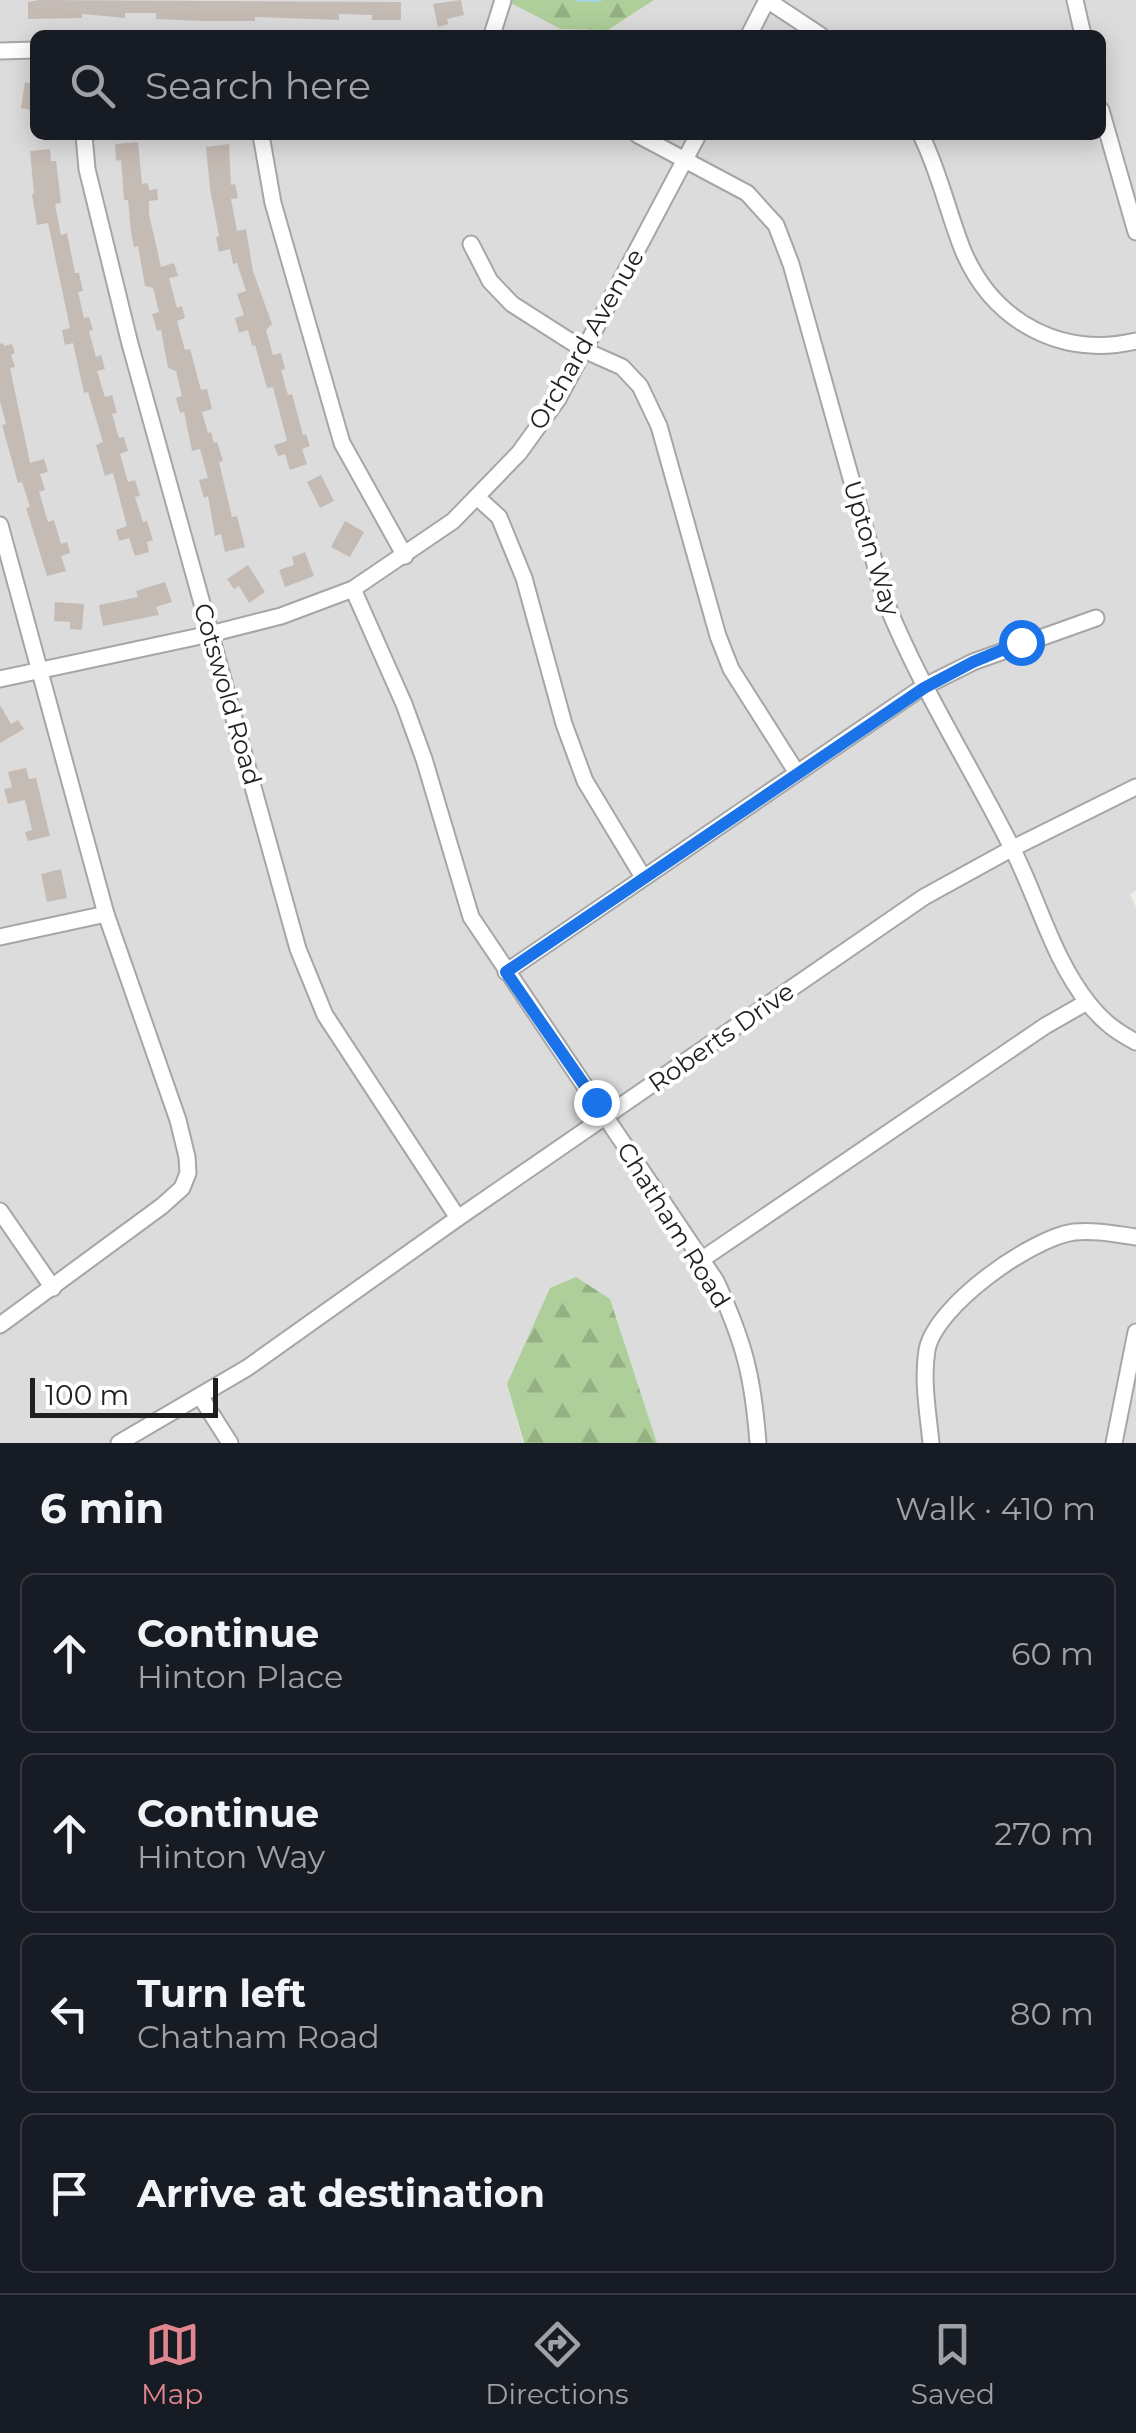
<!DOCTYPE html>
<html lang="en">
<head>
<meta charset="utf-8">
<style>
  :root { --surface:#171b24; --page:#20242c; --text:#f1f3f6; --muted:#9ea1a6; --line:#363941; --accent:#e1868e }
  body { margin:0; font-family:Montserrat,sans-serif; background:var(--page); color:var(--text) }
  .scale { position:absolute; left:30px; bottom:25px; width:188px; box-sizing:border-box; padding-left:10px; border:5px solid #1f1f1f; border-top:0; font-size:28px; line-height:35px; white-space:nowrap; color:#1f1f1f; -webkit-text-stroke:8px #fff; paint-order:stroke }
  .stop { position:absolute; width:30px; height:30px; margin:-22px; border:8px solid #1a73e8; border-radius:50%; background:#fff }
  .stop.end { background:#1a73e8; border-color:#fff; box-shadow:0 2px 10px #0008 }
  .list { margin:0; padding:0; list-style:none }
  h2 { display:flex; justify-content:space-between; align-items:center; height:130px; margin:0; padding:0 40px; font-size:42px }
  h2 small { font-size:32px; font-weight:400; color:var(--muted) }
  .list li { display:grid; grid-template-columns:65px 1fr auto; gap:30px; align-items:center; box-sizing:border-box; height:160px; margin:0 20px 20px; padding:0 20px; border:2px solid var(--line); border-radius:15px }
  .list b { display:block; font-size:38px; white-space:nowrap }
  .list p { margin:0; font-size:32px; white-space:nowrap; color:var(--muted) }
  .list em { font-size:32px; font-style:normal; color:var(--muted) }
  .icon { flex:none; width:55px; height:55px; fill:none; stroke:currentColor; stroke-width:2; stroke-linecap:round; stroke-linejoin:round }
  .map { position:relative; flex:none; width:1136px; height:1443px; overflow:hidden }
  .search { position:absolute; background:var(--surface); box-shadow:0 5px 25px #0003; left:30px; right:30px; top:30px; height:110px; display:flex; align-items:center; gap:25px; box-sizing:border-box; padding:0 35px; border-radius:15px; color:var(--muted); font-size:38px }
  .sheet { height:850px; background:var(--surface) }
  nav { display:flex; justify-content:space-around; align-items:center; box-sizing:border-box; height:140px; border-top:2px solid var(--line); background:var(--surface); font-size:28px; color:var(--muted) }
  nav a { display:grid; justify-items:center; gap:5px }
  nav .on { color:var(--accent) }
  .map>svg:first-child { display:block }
  .residential { fill:#dddcdc; fill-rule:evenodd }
  .forest { fill:url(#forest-firs) }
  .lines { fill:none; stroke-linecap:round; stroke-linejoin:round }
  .stream { stroke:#a6d5dd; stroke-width:4 }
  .building { fill:#c5bbb5 }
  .minor-casing { stroke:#a6a6a6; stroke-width:19 }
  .minor { stroke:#fff; stroke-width:15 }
  .route { stroke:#1a73e8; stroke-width:12 }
  .labels { text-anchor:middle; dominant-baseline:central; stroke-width:8; stroke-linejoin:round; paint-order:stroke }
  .street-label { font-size:25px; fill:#1f1f1f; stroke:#fff }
</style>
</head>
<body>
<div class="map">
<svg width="1136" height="1443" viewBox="0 0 1136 1443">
  <defs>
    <pattern id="forest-firs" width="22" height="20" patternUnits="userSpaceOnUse" patternTransform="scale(2.5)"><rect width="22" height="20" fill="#aecf9a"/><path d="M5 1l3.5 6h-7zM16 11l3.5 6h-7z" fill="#95b184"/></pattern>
  </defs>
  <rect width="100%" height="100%" fill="#f0ece6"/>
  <path class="residential" d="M0 0H505L608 30 654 0H1136V890L1130 894 1136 908V1443H657L610 1299 507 1384 523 1443H0ZM35 35H1101V135H35Z"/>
  <g class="forest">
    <polygon points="505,0 654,0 608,30 561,29"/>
    <polygon points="576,1277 610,1299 657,1443 524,1443 507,1384 550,1288"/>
  </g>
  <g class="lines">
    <polyline class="stream" points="578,0 600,0"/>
  </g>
  <g class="building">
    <polygon points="39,0 401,2 401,20 372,20 372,15 339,14 339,20 255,17 255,21 200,21 156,19 156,13 125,13 125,18 82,14 82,18 28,19 28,2"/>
    <polygon points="461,0 464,15 447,19 448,24 438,27 433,4"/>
    <polygon points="25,82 35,84 35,111 21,108"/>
    <polygon points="138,142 142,184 148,183 149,190 157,189 158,200 149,201 149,214 161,267 174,263 178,276 169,278 177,308 182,306 185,318 177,321 185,350 190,349 201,390 207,389 212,409 202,412 208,433 211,432 214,443 217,442 223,461 219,462 232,517 237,516 245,547 225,552 221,534 215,536 208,496 204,498 199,480 208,478 200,449 192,451 184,412 180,413 176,398 182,396 176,371 168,368 161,330 157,331 152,314 159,312 153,288 145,286 138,246 134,247 131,232 128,200 124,200 121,160 116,161 115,144"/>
    <polygon points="229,144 231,185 235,184 238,198 231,199 237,231 246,229 253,271 272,324 266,330 273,355 281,353 285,369 281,370 288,395 292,394 303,435 306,434 310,446 302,449 307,464 290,470 285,454 278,456 274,445 287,441 273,387 267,388 255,345 252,346 248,330 239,333 235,318 244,315 237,294 246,291 237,263 233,264 230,249 219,252 216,237 219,236 210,189 206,147"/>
    <polygon points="50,149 51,161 56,161 61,203 55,204 61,235 67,233 75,273 79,273 83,291 78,292 84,318 89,317 93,330 89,331 96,357 101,355 105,369 97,371 105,397 112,395 117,413 112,414 119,438 124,437 128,451 120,454 128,482 135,480 140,496 135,497 143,522 147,521 153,540 147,542 149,552 135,556 129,538 119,541 116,530 127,526 113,473 105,476 96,445 103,442 88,392 84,393 73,343 65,345 62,330 70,328 48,223 37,225 32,194 34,194 30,151"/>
    <polygon points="3,343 4,346 12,344 15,353 11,355 15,367 10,368 30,463 44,459 48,472 40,474 45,490 39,492 48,522 54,520 61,544 67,542 70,553 61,556 66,571 47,576 26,508 30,507 22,482 18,483 2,425 6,424 0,401 0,344"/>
    <polygon points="321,475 334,501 320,508 307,482"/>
    <polygon points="345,521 364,532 350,557 331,547"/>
    <polygon points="305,552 314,576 285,587 279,570 294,565 292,557"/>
    <polygon points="248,565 265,592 249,603 239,586 234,589 227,579"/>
    <polygon points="165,582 172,602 156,607 159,615 103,626 99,605 138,597 136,591"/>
    <polygon points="55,602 84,604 82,630 70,629 70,622 54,621"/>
    <polygon points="0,705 11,724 18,720 24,729 0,743"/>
    <polygon points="26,768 29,779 36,778 50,836 28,841 25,832 32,830 25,800 8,804 4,789 12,787 8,772"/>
    <polygon points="61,869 67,898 47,902 41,874"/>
  </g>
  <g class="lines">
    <defs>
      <g id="minor">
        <polyline points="767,0 820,35"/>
        <polyline points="1075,0 1083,35"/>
        <polyline points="492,35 503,0"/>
        <polyline points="749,35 767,0"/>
        <polyline points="0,51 35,50"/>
        <polyline points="1101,110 1136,232"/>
        <polyline points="84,135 87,169 130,344 298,949 325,1015 458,1218"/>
        <polyline points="261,135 273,203 342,443 405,556"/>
        <path d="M638 135 747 193 776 225 791 264 885 600C920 687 969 763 1011 846 1038 898 1052 958 1089 1004 1103 1022 1117 1032 1136 1042"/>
        <path d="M921 135C940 173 948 214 964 253 995 323 1062 358 1136 341"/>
        <polyline points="471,244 490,281 512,304 584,350 622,367 640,386 659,426 718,636 731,669 797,773"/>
        <polyline points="477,497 499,517 524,578 564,724 585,781 643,877"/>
        <polyline points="0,525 106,914 178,1120 187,1157 188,1173 182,1188 162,1206 0,1325"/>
        <path d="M353 589 404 704 424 759 471 917 716 1281C744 1342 753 1376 758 1443"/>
        <polyline points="0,679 210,634 281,616 353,589 453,521 519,453 558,399 698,135"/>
        <polyline points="0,937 106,914"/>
        <polyline points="506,972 923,687 973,662 1096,618"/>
        <polyline points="0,1211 53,1288"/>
        <polyline points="701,1260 1045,1026 1087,1002"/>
        <polyline points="200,1396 230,1443"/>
        <polyline points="119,1443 247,1368 458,1218 924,897 1013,848 1136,787"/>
        <path d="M931 1443C928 1413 922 1380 927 1350 935 1306 1031 1238 1074 1232 1095 1230 1115 1234 1136 1237"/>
        <polyline points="1114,1443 1136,1332"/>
      </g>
    </defs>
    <use href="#minor" class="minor-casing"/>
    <use href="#minor" class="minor"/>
  </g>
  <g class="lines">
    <polyline class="route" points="596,1102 506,972 924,688 973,662 1021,642"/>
  </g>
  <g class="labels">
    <g class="street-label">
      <text transform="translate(586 339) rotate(-60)">Orchard Avenue</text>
      <text transform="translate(872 548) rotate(73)">Upton Way</text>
      <text transform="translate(228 694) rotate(74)">Cotswold Road</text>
      <text transform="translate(721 1037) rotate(-35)">Roberts Drive</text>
      <text transform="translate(674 1225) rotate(58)">Chatham Road</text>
    </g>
  </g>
</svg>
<div class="scale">100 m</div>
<div class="stop" style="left:1021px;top:642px"></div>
<div class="stop end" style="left:596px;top:1102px"></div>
<div class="search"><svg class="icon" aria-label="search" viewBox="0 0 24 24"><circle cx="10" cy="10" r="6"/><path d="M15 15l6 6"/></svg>Search here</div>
</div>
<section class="sheet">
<h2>6 min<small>Walk · 410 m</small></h2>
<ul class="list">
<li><svg class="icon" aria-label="ahead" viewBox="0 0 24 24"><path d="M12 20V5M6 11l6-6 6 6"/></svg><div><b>Continue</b><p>Hinton Place</p></div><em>60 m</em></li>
<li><svg class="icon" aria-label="ahead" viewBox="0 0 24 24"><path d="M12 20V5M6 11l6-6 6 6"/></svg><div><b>Continue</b><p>Hinton Way</p></div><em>270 m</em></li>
<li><svg class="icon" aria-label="left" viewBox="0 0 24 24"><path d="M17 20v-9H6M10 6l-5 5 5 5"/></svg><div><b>Turn left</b><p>Chatham Road</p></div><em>80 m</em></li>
<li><svg class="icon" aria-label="arrive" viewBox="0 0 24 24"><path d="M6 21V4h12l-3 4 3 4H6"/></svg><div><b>Arrive at destination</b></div></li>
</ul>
</section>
<nav>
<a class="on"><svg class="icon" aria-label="map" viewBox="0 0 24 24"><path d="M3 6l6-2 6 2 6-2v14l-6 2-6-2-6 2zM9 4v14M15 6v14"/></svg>Map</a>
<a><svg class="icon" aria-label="directions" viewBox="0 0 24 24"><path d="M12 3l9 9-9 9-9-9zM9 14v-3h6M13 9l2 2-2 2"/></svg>Directions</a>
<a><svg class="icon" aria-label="saved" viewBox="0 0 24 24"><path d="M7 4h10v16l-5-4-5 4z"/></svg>Saved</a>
</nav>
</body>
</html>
